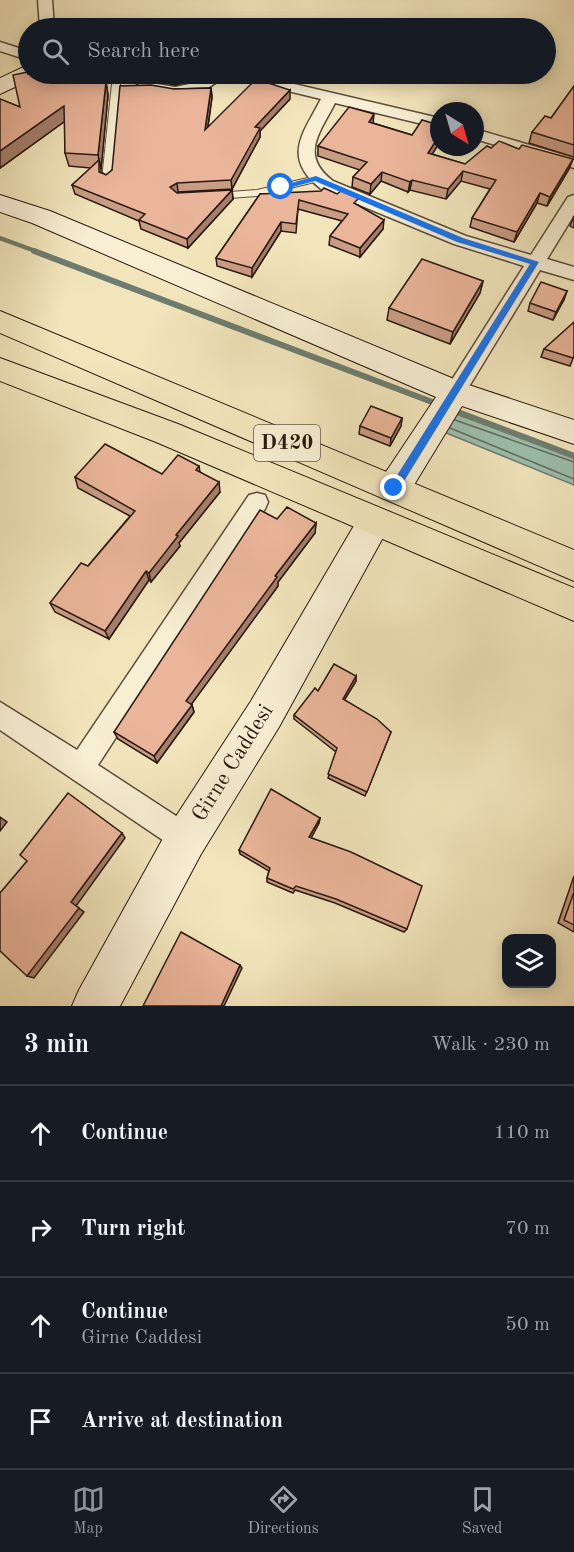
<!DOCTYPE html>
<html lang="en">
<head>
<meta charset="utf-8">
<style>
  :root { --surface:#171b24; --page:#242831; --text:#f1f3f6; --muted:#9ea1a6; --line:#363941; --accent:#8c9099 }
  body { margin:0; font-family:"Old Standard TT",serif; background:var(--page); color:var(--text) }
  .controls { position:absolute; right:18px; bottom:18px; display:grid; overflow:hidden; border-radius:12px; box-shadow:0 3px 15px #0003 }
  .controls button { width:54px; height:54px; display:grid; place-items:center; padding:0; border:0; border-bottom:2px solid var(--line); background:var(--surface); color:var(--text); font:30px sans-serif }
  .compass { position:absolute; left:430px; top:102px; width:54px; height:54px; border-radius:50%; background:var(--surface); box-shadow:0 3px 15px #0003; rotate:143deg }
  .stop { position:absolute; width:18px; height:18px; margin:-14px; border:4px solid #1a73e8; border-radius:50%; background:#fff }
  .stop.end { background:#1a73e8; border-color:#fff; box-shadow:0 2px 6px #0008 }
  .list { margin:0; padding:0; list-style:none }
  h2 { display:flex; justify-content:space-between; align-items:center; height:78px; margin:0; padding:0 24px; font-size:26px }
  h2 small { font-size:20px; font-weight:400; color:var(--muted) }
  .list li { display:grid; grid-template-columns:39px 1fr auto; gap:18px; align-items:center; box-sizing:border-box; height:96px; padding:0 24px; border-top:2px solid var(--line) }
  .list b { display:block; font-size:22px; white-space:nowrap }
  .list p { margin:0; font-size:20px; white-space:nowrap; color:var(--muted) }
  .list em { font-size:20px; font-style:normal; color:var(--muted) }
  .icon { flex:none; width:33px; height:33px; fill:none; stroke:currentColor; stroke-width:2; stroke-linecap:round; stroke-linejoin:round }
  .map { position:relative; flex:none; width:574px; height:1006px; overflow:hidden }
  .search { position:absolute; background:var(--surface); box-shadow:0 3px 15px #0003; left:18px; right:18px; top:18px; height:66px; display:flex; align-items:center; gap:15px; box-sizing:border-box; padding:0 21px; border-radius:33px; color:var(--muted); font-size:22px }
  .sheet { height:462px; background:var(--surface) }
  nav { display:flex; justify-content:space-around; align-items:center; box-sizing:border-box; height:84px; border-top:2px solid var(--line); background:var(--surface); font-size:16px; color:var(--muted) }
  nav a { display:grid; justify-items:center; gap:3px }
  nav .on { color:var(--accent) }
  .map>svg:first-child { display:block }
  .water { fill:#9cbfad; stroke:#6e7d6f; stroke-width:1.5 }
  .lines { fill:none; stroke-linecap:round; stroke-linejoin:round }
  .shore { stroke:#636c5f; stroke-width:1.5 }
  .stream-far1 { stroke:#6e7d6f; stroke-width:4.5 }
  .stream { stroke:#6e7d6f; stroke-width:6 }
  .lane-casing { stroke:#5c4c3c; stroke-width:2 }
  .street-casing { stroke:#5c4c3c; stroke-width:3 }
  .secondary-casing { stroke:#2a1911; stroke-width:2 }
  .primary-casing { stroke:#2a1911; stroke-width:2 }
  .lane { fill:#f7eed3; fill-rule:evenodd }
  .street { fill:#f7eed3; fill-rule:evenodd }
  .secondary { fill:#f7eed3; fill-rule:evenodd }
  .primary { fill:#f2e5bc; fill-rule:evenodd }
  .wall { fill:#c99c84; stroke:#2a1911; stroke-width:1.5 }
  .shaded-wall { fill:#a47f6c; stroke:#2a1911; stroke-width:1.5 }
  .building { fill:#eab59a; stroke:#2a1911; stroke-width:1.5 }
  .route { fill:#1a73e8 }
  .labels { text-anchor:middle; dominant-baseline:central; stroke-width:4.5; stroke-linejoin:round; paint-order:stroke }
  .shield { fill:#f7eed3; stroke:#68594b; stroke-width:1.5 }
  .shield-label { font-size:21px; font-weight:bold; fill:#2a1911 }
  .street-label { font-size:22px; fill:#2a1911; stroke:#f7eed3 }
</style>
</head>
<body>
<div class="map">
<svg width="574" height="1006" viewBox="0 0 574 1006">
  <rect width="100%" height="100%" fill="#f2e5bc"/>
  <filter id="stains"><feTurbulence type="fractalNoise" baseFrequency=".00333" numOctaves="4"/><feColorMatrix values="0 0 0 0 .2 0 0 0 0 .09 0 0 0 0 .02 0 0 0 .5 -.17"/></filter>
  <radialGradient id="worn" r=".72"><stop offset=".6" stop-color="#630" stop-opacity="0"/><stop offset="1" stop-color="#630" stop-opacity=".3"/></radialGradient>
  <polygon class="water" points="448,411 574,457 574,485 439,430"/>
  <g class="lines">
    <g class="shore">
      <polyline points="455,420 574,462"/>
      <polyline points="450,428 574,479"/>
    </g>
    <polyline class="stream-far1" points="0,238 38,252"/>
    <g class="stream">
      <polyline points="34,251 440,405"/>
      <polyline points="450,409 574,456"/>
    </g>
    <defs>
      <g id="lane">
        <polygon points="113,74 121,74 112,179 107,182 102,179"/>
        <polygon points="316,176 321,179 319,181 257,196 217,199 212,196 217,193 257,190"/>
      </g>
      <g id="street">
        <polygon points="38,0 52,0 54,28 40,28"/>
        <polygon points="0,42 28,51 28,60 0,51"/>
        <path d="M128 74H144L157 84 175 87 194 83 208 74H224C202 103 149 103 128 74Z"/>
        <path d="M227 74H252L439 118V128L335 103C320 133 299 155 333 181L466 236 531 255 568 197 574 195V215L547 259 574 267V280L540 270 462 398 455 400 448 398 445 392 448 386 524 266 454 244 321 189C282 158 302 135 321 99L230 77Z"/>
        <polygon points="475,129 574,158 574,168 475,139"/>
        <polygon points="257,493 265,495 268,502 265,509 98,765 196,829 200,839 196,849 186,853 176,849 0,730 0,702 77,750 249,495"/>
      </g>
      <g id="secondary">
        <polygon points="28,65 28,74 38,74 36,77 0,94 0,78"/>
        <polygon points="0,195 50,211 466,384 574,420 574,444 462,406 406,498 394,502 382,498 378,488 382,478 436,397 32,223 0,212"/>
        <polygon points="374,508 386,512 391,522 386,532 279,727 201,854 120,1006 72,1006 79,990 171,824 251,701 362,512"/>
      </g>
      <g id="primary">
        <polygon points="0,311 574,550 574,581 0,333"/>
        <polygon points="0,358 178,424 574,588 574,621 156,442 0,381"/>
      </g>
    </defs>
    <use href="#lane" class="lane-casing"/>
    <use href="#street" class="street-casing"/>
    <use href="#secondary" class="secondary-casing"/>
    <use href="#primary" class="primary-casing"/>
    <use href="#lane" class="lane"/>
    <use href="#street" class="street"/>
    <use href="#secondary" class="secondary"/>
    <use href="#primary" class="primary"/>
  </g>
  <g class="wall">
    <polygon points="154,74 192,74 186,82 175,85 160,82"/>
    <polygon points="428,74 452,74 448,79"/>
    <polygon points="102,82 106,82 108,95 101,169 101,172 106,175 112,170 174,89 211,88 212,97 208,127 290,99 260,131 260,137 232,189 178,192 176,193 232,190 233,199 188,248 141,229 139,221 75,194 72,185 91,168 69,166 65,153 65,121 0,168 0,99 20,107"/>
    <polygon points="574,86 574,157 529,143 532,132 551,118"/>
    <polygon points="373,123 412,135 439,125 439,143 432,154 465,164 491,148 519,149 573,159 569,169 547,206 537,203 514,242 470,227 472,218 490,189 461,181 446,199 410,190 408,192 381,181 370,194 352,187 353,177 360,170 318,156 318,146"/>
    <polygon points="260,194 358,205 383,229 360,257 329,245 330,236 342,221 298,209 296,233 281,231 252,277 217,266 216,258"/>
    <polygon points="574,216 574,228 570,226"/>
    <polygon points="483,281 480,293 450,344 387,320 389,308"/>
    <polygon points="567,291 553,320 528,311 530,303"/>
    <polygon points="544,349 574,356 570,366 541,357"/>
    <polygon points="402,418 401,426 390,446 359,434 360,426"/>
    <polygon points="199,466 200,472 220,492 179,543 180,546 151,582 149,580 109,639 55,612 50,603 88,566 130,516 78,488 75,477 162,474"/>
    <polygon points="277,519 316,523 315,533 278,582 278,586 191,704 192,705 194,712 157,763 118,739 114,732"/>
    <polygon points="356,676 356,681 344,700 391,732 365,796 328,778 336,752 294,719 294,715 318,691"/>
    <polygon points="320,818 319,823 311,838 407,929 404,932 335,903 295,890 293,893 267,882 267,878 269,871 240,854 239,850"/>
    <polygon points="574,876 574,932 558,923"/>
  </g>
  <g class="shaded-wall">
    <polygon points="99,74 100,74 102,83 98,82"/>
    <polygon points="174,74 192,74 186,82 175,85"/>
    <polygon points="106,82 108,95 101,169 98,155"/>
    <polygon points="211,88 212,97 206,139 205,130"/>
    <polygon points="290,90 290,99 260,131 260,137 232,189 231,180 255,127"/>
    <polygon points="64,106 68,119 0,168 0,151"/>
    <polygon points="374,114 373,124 369,122"/>
    <polygon points="439,136 439,143 427,163 428,153"/>
    <polygon points="573,159 569,169 547,206 550,197"/>
    <polygon points="463,171 461,181 446,199 448,189"/>
    <polygon points="382,172 381,181 370,194 371,184"/>
    <polygon points="412,180 410,190 408,192 410,182"/>
    <polygon points="177,183 178,192 171,196 170,187"/>
    <polygon points="232,190 233,199 188,248 187,239"/>
    <polygon points="540,193 537,203 514,242 517,232"/>
    <polygon points="384,220 383,229 360,257 360,248"/>
    <polygon points="281,222 281,231 252,277 252,268"/>
    <polygon points="483,281 480,293 450,344 453,332"/>
    <polygon points="567,291 564,300 553,320 556,312"/>
    <polygon points="402,418 401,426 390,446 391,438"/>
    <polygon points="219,482 220,492 179,543 180,546 151,582 149,573 176,535"/>
    <polygon points="316,523 315,533 278,582 278,586 188,709 186,701 275,576"/>
    <polygon points="146,571 149,580 109,639 105,631"/>
    <polygon points="356,676 356,681 342,704 343,699"/>
    <polygon points="192,705 194,712 157,763 154,756"/>
    <polygon points="0,817 7,822 0,831"/>
    <polygon points="320,818 319,823 309,842 309,837"/>
    <polygon points="122,833 125,838 76,906 84,912 34,978 27,976 71,902"/>
    <polygon points="240,965 242,968 224,1006 221,1006"/>
  </g>
  <g class="building">
    <polygon points="414,23 436,28 409,28"/>
    <polygon points="28,72 28,74 99,74 98,82 106,82 98,155 65,153 64,106 0,151 0,99 20,107 13,75"/>
    <polygon points="256,79 290,90 255,127 260,128 231,180 177,183 170,187 177,193 232,190 187,239 139,220 145,214 72,185 99,160 99,172 106,175 112,170 120,86 151,85 174,89 211,88 205,130"/>
    <polygon points="574,86 574,145 532,132 545,116 551,118"/>
    <polygon points="349,107 374,114 369,122 412,135 422,120 439,125 439,136 428,153 465,164 487,146 491,148 499,141 519,149 522,145 573,159 550,197 540,193 517,232 472,218 496,180 463,171 448,189 412,180 410,182 382,172 371,184 353,177 367,162 318,146"/>
    <polygon points="324,188 337,194 341,191 359,198 354,203 384,220 360,248 330,236 348,214 299,200 296,224 281,222 252,268 216,258 260,194 321,191"/>
    <polygon points="422,259 483,281 453,332 389,308"/>
    <polygon points="541,282 567,291 556,312 530,303"/>
    <polygon points="574,322 574,356 573,358 544,349"/>
    <polygon points="371,406 402,418 391,438 360,426"/>
    <polygon points="105,444 162,474 178,455 199,466 196,470 219,482 176,535 178,536 149,573 146,571 105,631 50,603 81,563 88,566 135,511 75,477"/>
    <polygon points="287,507 316,523 275,576 277,577 186,701 192,705 154,756 114,732 260,510 277,519"/>
    <polygon points="334,664 356,676 343,699 377,719 391,732 367,792 328,774 337,748 294,715 315,688 318,691"/>
    <polygon points="271,789 320,818 309,837 351,852 422,886 407,929 336,899 296,886 293,889 267,878 270,868 239,850"/>
    <polygon points="68,793 122,833 71,902 79,908 27,976 0,951 0,893 27,861 20,855"/>
    <polygon points="574,892 574,925 564,920"/>
    <polygon points="181,932 240,965 221,1006 143,1006"/>
  </g>
  <polygon class="route" points="316,176 463,238 539,262 398,491 391,491 391,485 530,264 457,242 315,181 281,190 277,187"/>
  <g class="labels">
    <rect class="shield" x="254" y="425" width="66" height="36" rx="4.5"/>
    <g class="shield-label">
      <text x="287" y="443">D420</text>
    </g>
    <g class="street-label">
      <text transform="translate(233 763) rotate(-58)">Girne Caddesi</text>
    </g>
  </g>
  <rect width="100%" height="100%" filter="url(#stains)"/>
  <rect width="100%" height="100%" fill="url(#worn)"/>
</svg>
<div class="controls">
<button><svg class="icon" aria-label="layers" viewBox="0 0 24 24"><path d="M12 4l9 5-9 5-9-5zM3 14l9 5 9-5"/></svg></button>
</div>
<svg class="compass" viewBox="-18 -18 36 36"><path d="M0-13l5 13h-10z" fill="#e53935"/><path d="M0 13l5-13h-10z" fill="#9ea1a6"/></svg>
<div class="stop" style="left:281px;top:187px"></div>
<div class="stop end" style="left:394px;top:488px"></div>
<div class="search"><svg class="icon" aria-label="search" viewBox="0 0 24 24"><circle cx="10" cy="10" r="6"/><path d="M15 15l6 6"/></svg>Search here</div>
</div>
<section class="sheet">
<h2>3 min<small>Walk · 230 m</small></h2>
<ul class="list">
<li><svg class="icon" aria-label="ahead" viewBox="0 0 24 24"><path d="M12 20V5M6 11l6-6 6 6"/></svg><div><b>Continue</b></div><em>110 m</em></li>
<li><svg class="icon" aria-label="right" viewBox="0 0 24 24"><path d="M7 20v-9h11M14 6l5 5-5 5"/></svg><div><b>Turn right</b></div><em>70 m</em></li>
<li><svg class="icon" aria-label="ahead" viewBox="0 0 24 24"><path d="M12 20V5M6 11l6-6 6 6"/></svg><div><b>Continue</b><p>Girne Caddesi</p></div><em>50 m</em></li>
<li><svg class="icon" aria-label="arrive" viewBox="0 0 24 24"><path d="M6 21V4h12l-3 4 3 4H6"/></svg><div><b>Arrive at destination</b></div></li>
</ul>
</section>
<nav>
<a class="on"><svg class="icon" aria-label="map" viewBox="0 0 24 24"><path d="M3 6l6-2 6 2 6-2v14l-6 2-6-2-6 2zM9 4v14M15 6v14"/></svg>Map</a>
<a><svg class="icon" aria-label="directions" viewBox="0 0 24 24"><path d="M12 3l9 9-9 9-9-9zM9 14v-3h6M13 9l2 2-2 2"/></svg>Directions</a>
<a><svg class="icon" aria-label="saved" viewBox="0 0 24 24"><path d="M7 4h10v16l-5-4-5 4z"/></svg>Saved</a>
</nav>
</body>
</html>
